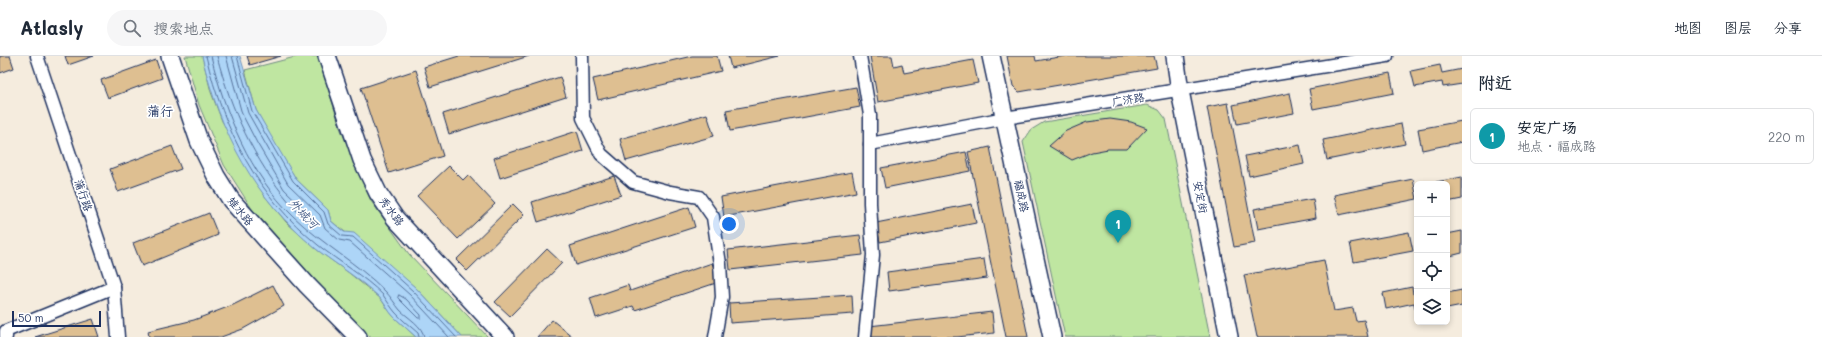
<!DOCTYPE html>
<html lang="zh">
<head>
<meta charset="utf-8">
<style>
  :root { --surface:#fff; --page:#f6f6f7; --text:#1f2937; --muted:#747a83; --line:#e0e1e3; --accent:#d93025 }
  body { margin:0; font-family:Mali,"LXGW WenKai TC",sans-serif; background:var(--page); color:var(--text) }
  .controls { position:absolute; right:12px; bottom:12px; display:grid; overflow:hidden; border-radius:6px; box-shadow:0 2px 6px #0003 }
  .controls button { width:36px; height:36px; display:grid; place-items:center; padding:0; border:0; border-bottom:1px solid var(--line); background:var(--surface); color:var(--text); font:20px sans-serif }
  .scale { position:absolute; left:12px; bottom:10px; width:89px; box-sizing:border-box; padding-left:4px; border:2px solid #1b2f5e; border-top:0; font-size:11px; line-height:14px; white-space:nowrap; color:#1b2f5e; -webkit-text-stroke:3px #fff; paint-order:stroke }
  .you { position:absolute; left:729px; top:168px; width:14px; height:14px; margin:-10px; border:3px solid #fff; border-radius:50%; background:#1a73e8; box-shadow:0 0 0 6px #1a73e833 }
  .badge { display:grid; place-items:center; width:26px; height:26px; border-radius:50%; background:var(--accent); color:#fff; font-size:13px; font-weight:700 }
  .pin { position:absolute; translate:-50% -33px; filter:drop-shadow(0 1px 2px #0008) }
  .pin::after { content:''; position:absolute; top:21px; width:14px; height:12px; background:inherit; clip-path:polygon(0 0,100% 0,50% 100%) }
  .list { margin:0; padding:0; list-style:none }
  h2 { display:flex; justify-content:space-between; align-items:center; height:52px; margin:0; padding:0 16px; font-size:17px }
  h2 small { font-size:13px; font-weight:400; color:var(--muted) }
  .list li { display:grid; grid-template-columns:26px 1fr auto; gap:12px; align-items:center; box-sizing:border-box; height:56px; margin:0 8px 8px; padding:0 8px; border:1px solid var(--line); border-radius:6px }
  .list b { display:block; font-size:15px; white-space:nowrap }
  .list p { margin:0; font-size:13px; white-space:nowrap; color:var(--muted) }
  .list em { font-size:13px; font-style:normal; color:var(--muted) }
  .icon { flex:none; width:22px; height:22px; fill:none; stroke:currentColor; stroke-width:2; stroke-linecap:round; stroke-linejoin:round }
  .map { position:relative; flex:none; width:1462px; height:281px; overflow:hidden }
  header { display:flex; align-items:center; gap:24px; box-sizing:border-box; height:56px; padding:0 20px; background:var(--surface); border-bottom:1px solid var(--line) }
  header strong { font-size:19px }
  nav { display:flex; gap:22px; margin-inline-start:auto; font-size:14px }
  .search { width:280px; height:36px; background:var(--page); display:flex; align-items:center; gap:10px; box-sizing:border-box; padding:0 14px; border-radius:22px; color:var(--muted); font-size:15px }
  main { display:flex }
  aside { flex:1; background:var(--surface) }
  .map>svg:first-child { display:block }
  .green { fill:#bfe6a1; stroke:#6d8a80 }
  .water { fill:#add5f7; stroke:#7393ba }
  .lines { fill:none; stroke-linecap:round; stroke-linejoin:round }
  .shore { stroke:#55719b; stroke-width:1 }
  .building { fill:#debf91; stroke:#1b2f5e }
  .street-casing { stroke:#1b2f5e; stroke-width:15 }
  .secondary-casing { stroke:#1b2f5e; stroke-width:20 }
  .street { stroke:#fff; stroke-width:12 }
  .secondary { stroke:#fff; stroke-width:17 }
  .labels { text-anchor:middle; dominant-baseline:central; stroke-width:3.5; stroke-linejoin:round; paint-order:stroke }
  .street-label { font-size:11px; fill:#1b2f5e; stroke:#fff }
  .water-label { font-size:12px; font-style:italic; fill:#405884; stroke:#fff }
  .quarter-label { font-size:13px; fill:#1b2f5e; stroke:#fff }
</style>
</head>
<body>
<header>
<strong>Atlasly</strong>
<div class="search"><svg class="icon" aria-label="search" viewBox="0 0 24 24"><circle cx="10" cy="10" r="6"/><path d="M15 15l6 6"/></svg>搜索地点</div>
<nav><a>地图</a><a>图层</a><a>分享</a></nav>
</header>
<main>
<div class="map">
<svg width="1462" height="281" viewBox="0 0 1462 281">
  <rect width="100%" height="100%" fill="#f5ecde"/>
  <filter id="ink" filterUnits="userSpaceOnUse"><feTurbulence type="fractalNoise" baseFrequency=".025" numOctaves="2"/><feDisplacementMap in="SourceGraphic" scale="8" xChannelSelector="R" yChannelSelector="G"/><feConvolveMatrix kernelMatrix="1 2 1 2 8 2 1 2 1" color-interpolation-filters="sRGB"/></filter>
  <g filter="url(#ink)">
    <g class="green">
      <polygon points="185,0 202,0 211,36 222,65 264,139 286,166 316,193 349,217 380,242 393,260 416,281 370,281 349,262 252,153 224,109 199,49"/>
      <polygon points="299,0 318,0 341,74 371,145 409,198 488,281 462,281 416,232 331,165 328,154 296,123 270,80 256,54 245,14"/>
      <polygon points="1147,49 1159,54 1166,63 1210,281 1065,281 1023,86 1031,74 1044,66"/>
    </g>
    <path class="water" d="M202 0H240L256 54 296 123 328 154 331 165 344 176 354 177 416 232 462 281H416C409 274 401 268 394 261 388 255 385 247 379 241 360 223 337 209 316 193 254 142 220 77 202 0Z"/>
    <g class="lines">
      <g class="shore">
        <path d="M206 0C224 76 257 139 318 189 339 206 364 220 383 239 387 245 391 251 395 256 402 264 410 270 418 277L419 281"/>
        <path d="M211 0C225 57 250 119 293 160 322 188 357 207 385 235 391 241 395 248 400 254 408 262 423 270 424 281"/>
        <path d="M217 0C231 54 254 104 290 147 296 154 306 167 315 169L314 162 284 133 257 87 242 58 226 0"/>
        <polyline points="232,0 248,57 288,128 320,159 325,172 339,184 350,186 410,239 449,281"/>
        <polyline points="237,0 252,55 293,125 324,156 328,168 342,180 353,181 413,235 456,281"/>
        <polygon points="399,239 406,243 421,259 421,262 418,262 398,242"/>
      </g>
    </g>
    <g class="building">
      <polygon points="0,0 10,0 14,12 0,17"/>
      <polygon points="65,0 94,0 68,9"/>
      <polygon points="247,0 281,0 250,9"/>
      <polygon points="459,0 529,0 430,31 424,11"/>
      <polygon points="692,0 717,0 721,15 598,44 593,23"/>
      <polygon points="728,0 780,0 731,12"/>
      <polygon points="870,0 892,0 894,10 902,8 904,17 973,4 978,27 878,46"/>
      <polygon points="1007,0 1035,0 1036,5 1065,0 1154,0 1157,12 1019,36 1013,30"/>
      <polygon points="156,4 162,22 108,42 101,24"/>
      <polygon points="1440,9 1442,17 1462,13 1462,28 1443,31 1442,26 1415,31 1411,15"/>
      <polygon points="416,14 443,100 389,117 361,32"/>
      <polygon points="1390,17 1394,37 1313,53 1309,33"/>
      <polygon points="560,21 566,41 449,78 443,58"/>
      <polygon points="856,31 860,51 730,75 726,54"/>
      <polygon points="1290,37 1294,57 1237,68 1233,49"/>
      <polygon points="1228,47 1255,187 1234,191 1207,51"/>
      <polygon points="707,58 714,80 626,105 620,83"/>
      <polygon points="1110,63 1131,66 1147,72 1127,93 1108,93 1092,96 1072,104 1049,90 1066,75 1087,66"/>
      <polygon points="1462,65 1462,86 1422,94 1418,73"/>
      <polygon points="1401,68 1405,88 1327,104 1323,84"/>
      <polygon points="577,75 583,95 500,122 494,102"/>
      <polygon points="1300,89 1304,108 1249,120 1245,100"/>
      <polygon points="172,90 181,113 118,136 110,113"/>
      <polygon points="990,91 1028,281 1006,281 968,96"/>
      <polygon points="966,96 970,115 885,132 881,112"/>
      <polygon points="449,110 463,124 468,119 495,148 458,183 417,140"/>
      <polygon points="852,116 856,136 724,161 721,141"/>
      <polygon points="614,120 621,139 538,166 532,146"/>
      <polygon points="1462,121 1462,143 1447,146 1447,128 1436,128 1436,126"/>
      <polygon points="1413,123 1417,143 1339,159 1334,139"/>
      <polygon points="1313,143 1316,162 1258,173 1254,153"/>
      <polygon points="513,148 524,159 467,215 456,204"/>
      <polygon points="972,148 976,167 880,186 876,167"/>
      <polygon points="689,151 695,171 576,209 570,190"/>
      <polygon points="209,157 218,179 142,210 133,187"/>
      <polygon points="1462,175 1462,197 1450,200 1447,178"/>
      <polygon points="1409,176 1413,195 1354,206 1350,187"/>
      <polygon points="860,179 863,199 730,214 728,194"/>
      <polygon points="547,193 562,207 510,260 495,246"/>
      <polygon points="984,203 987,222 889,235 887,216"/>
      <polygon points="1324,204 1334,255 1353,252 1356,265 1364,264 1368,281 1257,281 1244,219"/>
      <polygon points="712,207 719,226 635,254 633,250 596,262 590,242 628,229 630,235"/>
      <polygon points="273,229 284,250 243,273 221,281 149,281 148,275 194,264 233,249"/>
      <polygon points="1412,231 1413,238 1417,237 1417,252 1415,253 1414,247 1386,253 1383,237"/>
      <polygon points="1462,234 1462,250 1447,253 1447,237"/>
      <polygon points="852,239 853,258 730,267 729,247"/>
      <polygon points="992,256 994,277 957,281 870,281 869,270"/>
      <polygon points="93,263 99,281 35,281"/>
      <polygon points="552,264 573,281 537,281"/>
    </g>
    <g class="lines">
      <defs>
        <g id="street">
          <polyline points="37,0 114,231 118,281"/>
          <polyline points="582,0 583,62 601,98 633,126 670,136 699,141 713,161 720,208 722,241 715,281"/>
          <polyline points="860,0 870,59 870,147 873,199 865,281"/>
          <polyline points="870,88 1005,62 1387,0"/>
          <polyline points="6,281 6,275 114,231"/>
        </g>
        <g id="secondary">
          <polyline points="170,0 199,85 216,120 231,144 307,229 358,281"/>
          <polyline points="327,0 362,104 378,137 395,162 505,281"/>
          <polyline points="991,0 1052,281"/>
          <polyline points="1175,0 1180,35 1229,281"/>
        </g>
      </defs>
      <use href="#street" class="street-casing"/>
      <use href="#secondary" class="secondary-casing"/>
      <use href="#street" class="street"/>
      <use href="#secondary" class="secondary"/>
    </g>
  </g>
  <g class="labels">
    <g class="street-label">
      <text transform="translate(1128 43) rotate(-9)">广济路</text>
      <text transform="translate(84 139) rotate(71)">蒲行路</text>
      <text transform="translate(1022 140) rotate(78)">福成路</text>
      <text transform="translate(1201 141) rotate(79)">安定街</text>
      <text transform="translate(241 155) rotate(51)">雉水路</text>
      <text transform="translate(392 155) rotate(53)">秀水路</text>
    </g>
    <g class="water-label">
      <text transform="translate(304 157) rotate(46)">外城河</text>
    </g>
    <g class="quarter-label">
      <text x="160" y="54">蒲行</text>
    </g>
  </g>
</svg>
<div class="controls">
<button>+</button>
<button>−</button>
<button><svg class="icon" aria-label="locate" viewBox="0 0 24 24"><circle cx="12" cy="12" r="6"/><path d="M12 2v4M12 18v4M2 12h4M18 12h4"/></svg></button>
<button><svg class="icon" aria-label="layers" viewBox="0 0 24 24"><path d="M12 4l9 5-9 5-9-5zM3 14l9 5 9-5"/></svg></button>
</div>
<div class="scale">50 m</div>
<div class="you"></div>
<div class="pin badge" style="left:1118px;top:187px;background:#0f9aa8">1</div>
</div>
<aside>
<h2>附近<small></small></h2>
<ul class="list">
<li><span class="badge" style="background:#0f9aa8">1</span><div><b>安定广场</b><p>地点 · 福成路</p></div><em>220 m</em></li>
</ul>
</aside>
</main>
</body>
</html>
